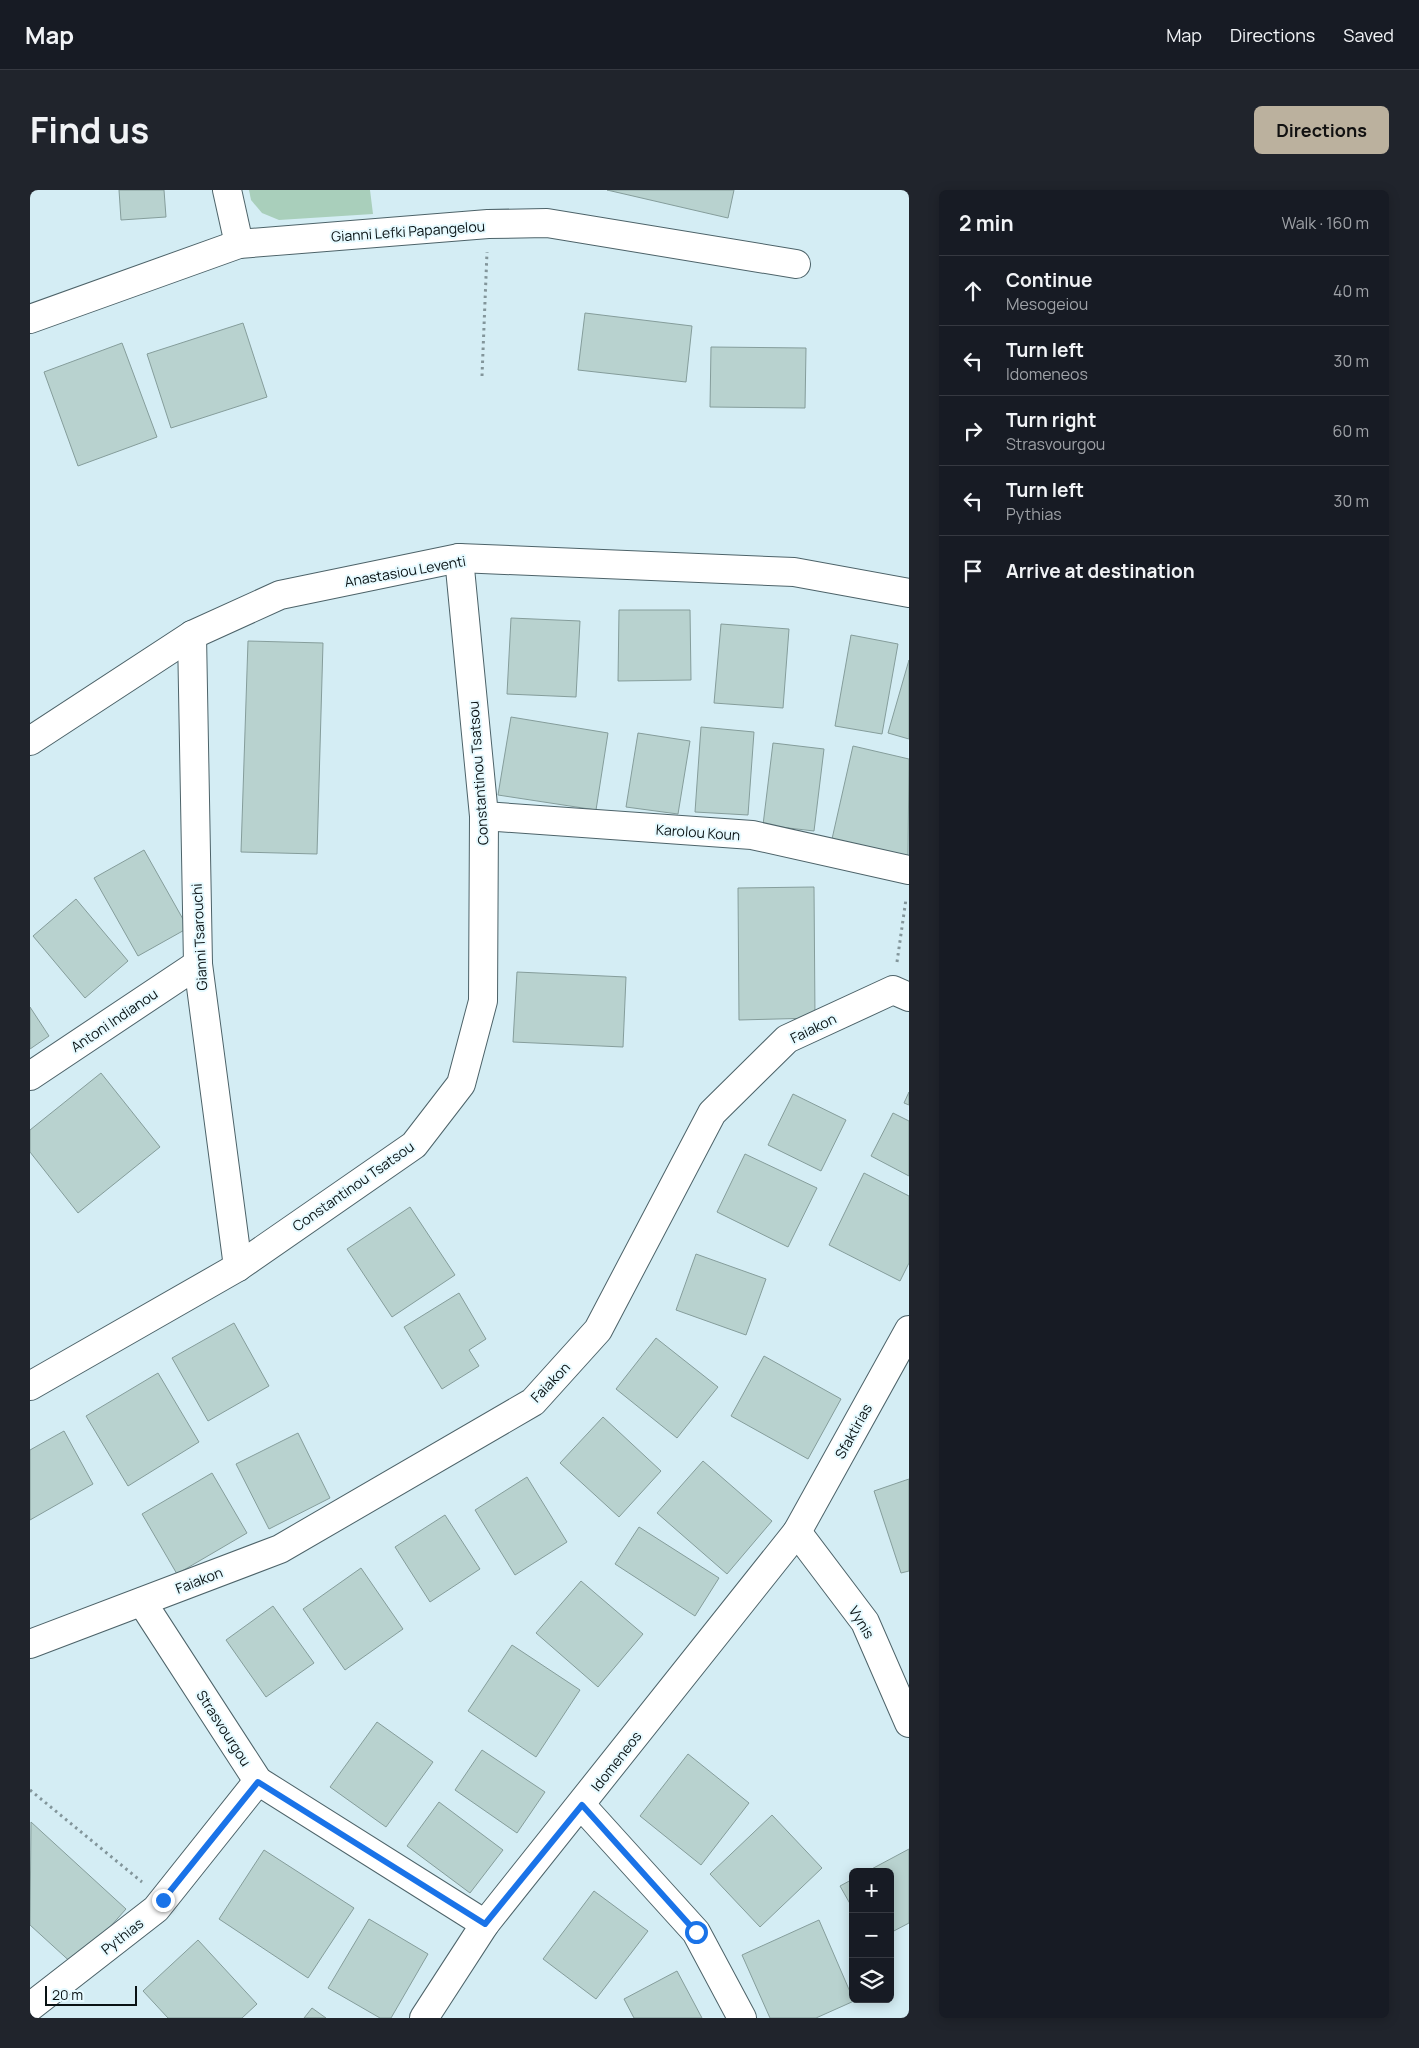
<!DOCTYPE html>
<html lang="en">
<head>
<meta charset="utf-8">
<style>
  :root { --surface:#171b24; --page:#20242c; --text:#f1f3f6; --muted:#9ea1a6; --line:#363941; --accent:#bbb19e }
  body { margin:0; font-family:Manrope,sans-serif; background:var(--page); color:var(--text) }
  .controls { position:absolute; right:15px; bottom:15px; display:grid; overflow:hidden; border-radius:8px; box-shadow:0 2px 12px #0003 }
  .controls button { width:45px; height:45px; display:grid; place-items:center; padding:0; border:0; border-bottom:1px solid var(--line); background:var(--surface); color:var(--text); font:25px sans-serif }
  .scale { position:absolute; left:15px; bottom:12px; width:92px; box-sizing:border-box; padding-left:5px; border:2px solid #091214; border-top:0; font-size:14px; line-height:18px; white-space:nowrap; color:#091214; -webkit-text-stroke:4px #e6faff; paint-order:stroke }
  .stop { position:absolute; width:15px; height:15px; margin:-11px; border:4px solid #1a73e8; border-radius:50%; background:#fff }
  .stop.end { background:#1a73e8; border-color:#fff; box-shadow:0 1px 5px #0008 }
  .list { margin:0; padding:0; list-style:none }
  h2 { display:flex; justify-content:space-between; align-items:center; height:65px; margin:0; padding:0 20px; font-size:21px }
  h2 small { font-size:16px; font-weight:400; color:var(--muted) }
  .list li { display:grid; grid-template-columns:32px 1fr auto; gap:15px; align-items:center; box-sizing:border-box; height:70px; padding:0 20px; border-top:1px solid var(--line) }
  .list b { display:block; font-size:19px; white-space:nowrap }
  .list p { margin:0; font-size:16px; white-space:nowrap; color:var(--muted) }
  .list em { font-size:16px; font-style:normal; color:var(--muted) }
  .icon { flex:none; width:28px; height:28px; fill:none; stroke:currentColor; stroke-width:2; stroke-linecap:round; stroke-linejoin:round }
  .map { position:relative; flex:none; width:879px; height:1828px; overflow:hidden; border-radius:8px }
  header { display:flex; align-items:center; gap:30px; box-sizing:border-box; height:70px; padding:0 25px; background:var(--surface); border-bottom:1px solid var(--line) }
  header strong { font-size:24px }
  nav { display:flex; gap:28px; margin-inline-start:auto; font-size:18px }
  .intro { display:flex; align-items:center; justify-content:space-between; box-sizing:border-box; height:120px; padding:0 30px }
  h1 { margin:0; font-size:35px }
  .button { padding:12px 22px; border-radius:8px; background:var(--accent); color:#111; font-size:18px; font-weight:700 }
  main { display:flex; gap:30px; padding:0 30px }
  aside { flex:1; background:var(--surface); border-radius:8px; box-shadow:0 2px 12px #0003 }
  .map>svg:first-child { display:block }
  .green { fill:#a9cfbb }
  .building { fill:#b8d2cf; stroke:#859d9b }
  .lines { fill:none; stroke-linecap:round; stroke-linejoin:round }
  .street-casing { stroke:#4d6369; stroke-width:30 }
  .path { stroke:#82959a; stroke-width:3; stroke-dasharray:2.5 4; stroke-linecap:butt }
  .street { stroke:#fff; stroke-width:28 }
  .route { stroke:#1a73e8; stroke-width:6 }
  .labels { text-anchor:middle; dominant-baseline:central; stroke-width:4; stroke-linejoin:round; paint-order:stroke }
  .street-label { font-size:14px; fill:#091214; stroke:#e6faff }
</style>
</head>
<body>
<header>
<strong>Map</strong>
<nav><a>Map</a><a>Directions</a><a>Saved</a></nav>
</header>
<div class="intro"><h1>Find us</h1><a class="button">Directions</a></div>
<main>
<div class="map">
<svg width="879" height="1828" viewBox="0 0 879 1828">
  <rect width="100%" height="100%" fill="#d4edf4"/>
  <polygon class="green" points="219,0 340,0 343,24 249,30 232,23 221,10"/>
  <g class="building">
    <polygon points="89,0 134,0 136,27 91,30"/>
    <polygon points="577,0 704,0 698,28"/>
    <polygon points="555,123 662,136 656,192 548,180"/>
    <polygon points="213,133 237,207 141,238 117,164"/>
    <polygon points="92,153 127,247 48,276 14,182"/>
    <polygon points="681,157 776,158 775,218 680,217"/>
    <polygon points="589,420 660,420 661,490 588,491"/>
    <polygon points="481,428 550,431 546,507 477,504"/>
    <polygon points="691,434 759,439 753,518 684,513"/>
    <polygon points="821,445 868,454 852,544 805,536"/>
    <polygon points="218,451 293,453 287,664 211,662"/>
    <polygon points="879,470 879,549 858,543"/>
    <polygon points="481,527 578,543 566,620 468,605"/>
    <polygon points="671,537 724,542 718,625 665,622"/>
    <polygon points="608,543 660,551 648,624 596,617"/>
    <polygon points="743,553 794,559 784,641 733,635"/>
    <polygon points="823,556 879,569 878,666 802,649"/>
    <polygon points="114,660 158,738 108,766 64,688"/>
    <polygon points="784,697 785,828 709,830 708,698"/>
    <polygon points="46,709 98,771 55,808 3,746"/>
    <polygon points="487,782 596,787 593,857 483,852"/>
    <polygon points="0,817 19,846 0,859"/>
    <polygon points="71,883 130,957 48,1023 0,962 0,940"/>
    <polygon points="879,902 879,915 874,913"/>
    <polygon points="763,904 816,930 791,981 738,955"/>
    <polygon points="863,923 879,931 879,986 841,966"/>
    <polygon points="715,964 787,998 758,1057 687,1022"/>
    <polygon points="834,983 879,1006 879,1073 870,1091 799,1055"/>
    <polygon points="380,1017 425,1085 362,1127 317,1059"/>
    <polygon points="666,1064 736,1089 716,1145 646,1120"/>
    <polygon points="429,1103 456,1149 439,1160 449,1176 412,1199 374,1137"/>
    <polygon points="204,1133 239,1196 178,1231 142,1168"/>
    <polygon points="626,1148 688,1197 647,1248 586,1199"/>
    <polygon points="734,1166 811,1209 778,1269 701,1226"/>
    <polygon points="128,1183 169,1252 98,1296 56,1226"/>
    <polygon points="573,1227 631,1281 589,1327 530,1273"/>
    <polygon points="34,1241 63,1294 0,1330 0,1260"/>
    <polygon points="268,1243 300,1308 239,1339 206,1274"/>
    <polygon points="673,1271 742,1331 697,1384 627,1323"/>
    <polygon points="182,1283 217,1343 147,1384 112,1324"/>
    <polygon points="497,1287 537,1352 485,1385 445,1320"/>
    <polygon points="879,1289 879,1381 871,1383 844,1301"/>
    <polygon points="415,1325 450,1379 400,1412 365,1357"/>
    <polygon points="609,1337 689,1388 665,1426 585,1374"/>
    <polygon points="331,1378 373,1439 315,1480 273,1419"/>
    <polygon points="551,1391 613,1444 568,1497 506,1443"/>
    <polygon points="243,1416 284,1473 236,1507 196,1450"/>
    <polygon points="482,1455 550,1500 506,1567 438,1521"/>
    <polygon points="347,1532 403,1572 356,1637 300,1597"/>
    <polygon points="452,1560 515,1602 487,1643 425,1600"/>
    <polygon points="658,1564 719,1613 671,1675 610,1626"/>
    <polygon points="409,1612 473,1660 440,1703 377,1656"/>
    <polygon points="742,1625 792,1678 730,1737 680,1684"/>
    <polygon points="1,1632 96,1719 45,1776 0,1735"/>
    <polygon points="879,1659 879,1733 860,1743 860,1682 836,1682"/>
    <polygon points="234,1660 324,1718 278,1788 189,1729"/>
    <polygon points="823,1689 823,1719 810,1696"/>
    <polygon points="564,1701 618,1741 566,1809 513,1769"/>
    <polygon points="339,1729 398,1764 361,1828 350,1828 298,1798"/>
    <polygon points="789,1730 824,1811 786,1828 740,1828 712,1765"/>
    <polygon points="168,1750 227,1814 212,1828 138,1828 113,1801"/>
    <polygon points="647,1781 672,1828 604,1828 594,1809"/>
    <polygon points="282,1818 296,1828 274,1828"/>
  </g>
  <g class="lines">
    <defs>
      <g id="street">
        <polyline points="197,0 209,54"/>
        <polyline points="0,129 209,54 458,34 517,33 766,74"/>
        <polyline points="162,445 168,774 208,1077"/>
        <polyline points="0,551 162,445 250,405 429,368 764,382 879,403"/>
        <polyline points="454,626 722,645 879,680"/>
        <polyline points="0,886 168,774"/>
        <polyline points="0,1196 208,1077 384,955 431,894 453,811 454,626 429,368"/>
        <polyline points="767,1342 835,1432 879,1533"/>
        <polyline points="112,1412 228,1591 455,1734"/>
        <polyline points="0,1454 250,1359 503,1212 568,1140 682,923 757,849 863,800 879,807"/>
        <polyline points="551,1615 666,1742 712,1828"/>
        <polyline points="0,1817 126,1719 228,1591"/>
        <polyline points="394,1828 455,1734 767,1342 879,1140"/>
      </g>
    </defs>
    <use href="#street" class="street-casing"/>
    <g class="path">
      <polyline points="452,186 457,62"/>
      <polyline points="867,772 876,709"/>
      <polyline points="0,1600 112,1692"/>
    </g>
    <use href="#street" class="street"/>
  </g>
  <g class="lines">
    <polyline class="route" points="133,1710 228,1592 455,1734 552,1615 666,1742"/>
  </g>
  <g class="labels">
    <g class="street-label">
      <text transform="translate(378 41) rotate(-4)">Gianni Lefki Papangelou</text>
      <text transform="translate(375 381) rotate(-10)">Anastasiou Leventi</text>
      <text transform="translate(448 583) rotate(-94)">Constantinou Tsatsou</text>
      <text transform="translate(668 642) rotate(4)">Karolou Koun</text>
      <text transform="translate(169 747) rotate(-93)">Gianni Tsarouchi</text>
      <text transform="translate(84 830) rotate(-34)">Antoni Indianou</text>
      <text transform="translate(783 838) rotate(-26)">Faiakon</text>
      <text transform="translate(323 996) rotate(-35)">Constantinou Tsatsou</text>
      <text transform="translate(520 1192) rotate(-46)">Faiakon</text>
      <text transform="translate(823 1241) rotate(-61)">Sfaktirias</text>
      <text transform="translate(169 1390) rotate(-21)">Faiakon</text>
      <text transform="translate(832 1432) rotate(59)">Vynis</text>
      <text transform="translate(194 1538) rotate(57)">Strasvourgou</text>
      <text transform="translate(586 1571) rotate(-52)">Idomeneos</text>
      <text transform="translate(92 1746) rotate(-38)">Pythias</text>
    </g>
  </g>
</svg>
<div class="controls">
<button>+</button>
<button>−</button>
<button><svg class="icon" aria-label="layers" viewBox="0 0 24 24"><path d="M12 4l9 5-9 5-9-5zM3 14l9 5 9-5"/></svg></button>
</div>
<div class="scale">20 m</div>
<div class="stop" style="left:666px;top:1742px"></div>
<div class="stop end" style="left:133px;top:1710px"></div>
</div>
<aside>
<h2>2 min<small>Walk · 160 m</small></h2>
<ul class="list">
<li><svg class="icon" aria-label="ahead" viewBox="0 0 24 24"><path d="M12 20V5M6 11l6-6 6 6"/></svg><div><b>Continue</b><p>Mesogeiou</p></div><em>40 m</em></li>
<li><svg class="icon" aria-label="left" viewBox="0 0 24 24"><path d="M17 20v-9H6M10 6l-5 5 5 5"/></svg><div><b>Turn left</b><p>Idomeneos</p></div><em>30 m</em></li>
<li><svg class="icon" aria-label="right" viewBox="0 0 24 24"><path d="M7 20v-9h11M14 6l5 5-5 5"/></svg><div><b>Turn right</b><p>Strasvourgou</p></div><em>60 m</em></li>
<li><svg class="icon" aria-label="left" viewBox="0 0 24 24"><path d="M17 20v-9H6M10 6l-5 5 5 5"/></svg><div><b>Turn left</b><p>Pythias</p></div><em>30 m</em></li>
<li><svg class="icon" aria-label="arrive" viewBox="0 0 24 24"><path d="M6 21V4h12l-3 4 3 4H6"/></svg><div><b>Arrive at destination</b></div></li>
</ul>
</aside>
</main>
</body>
</html>
